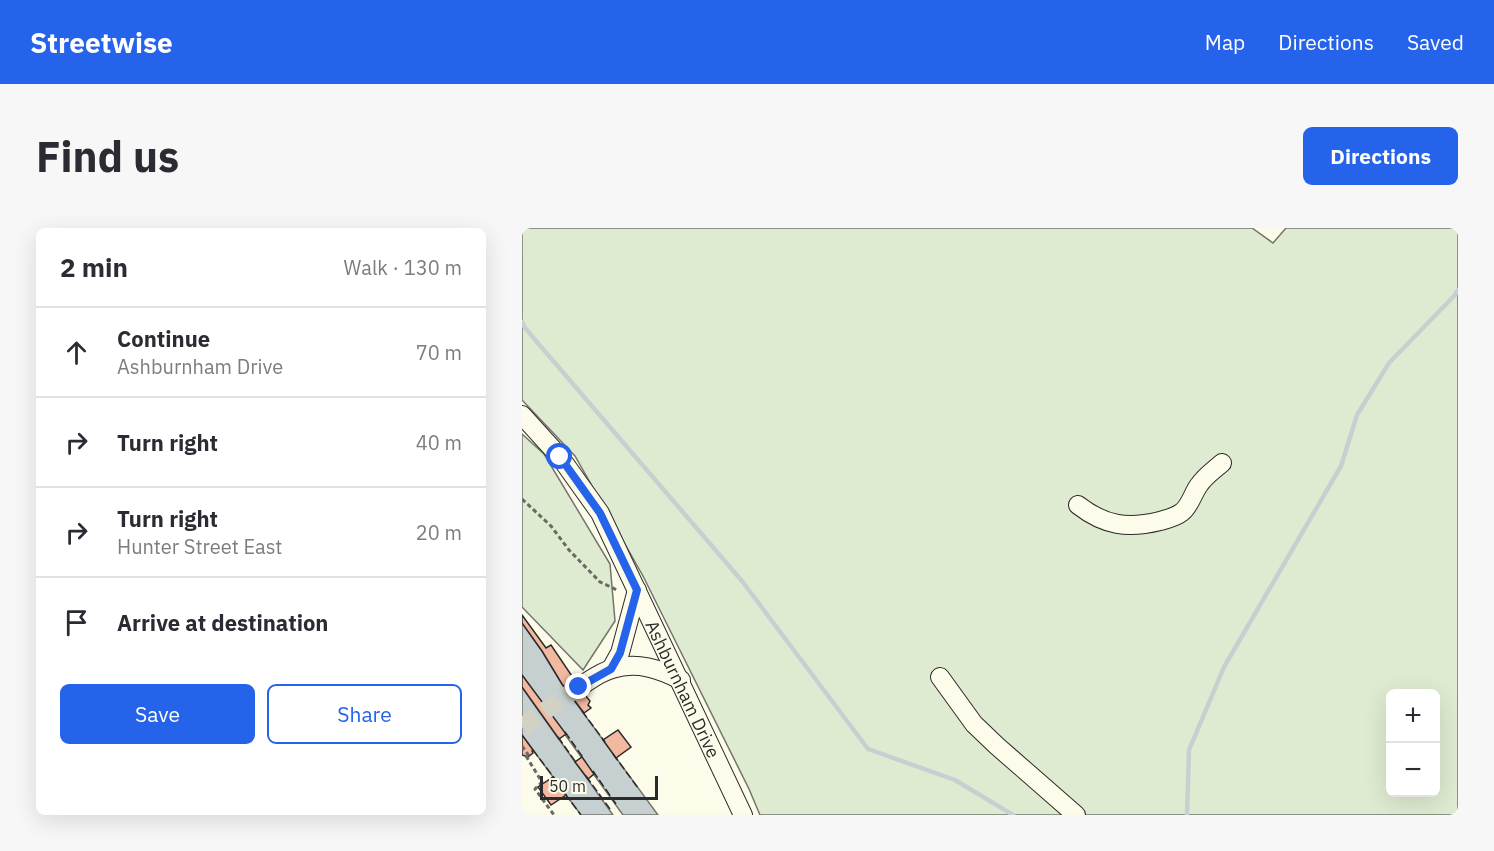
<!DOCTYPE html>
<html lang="en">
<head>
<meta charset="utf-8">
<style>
  :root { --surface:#fff; --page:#f7f7f7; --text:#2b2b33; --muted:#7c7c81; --line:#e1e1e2; --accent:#2563eb }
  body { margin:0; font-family:"IBM Plex Sans",sans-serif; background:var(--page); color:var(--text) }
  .controls { position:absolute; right:18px; bottom:18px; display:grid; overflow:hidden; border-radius:9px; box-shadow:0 6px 24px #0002 }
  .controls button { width:54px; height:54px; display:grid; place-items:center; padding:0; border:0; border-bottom:2px solid var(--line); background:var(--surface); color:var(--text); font:30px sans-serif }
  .scale { position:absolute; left:18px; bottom:15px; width:118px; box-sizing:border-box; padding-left:6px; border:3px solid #2b2b2b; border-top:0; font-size:16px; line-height:21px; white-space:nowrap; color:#2b2b2b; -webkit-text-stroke:4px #fdfbea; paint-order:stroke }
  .stop { position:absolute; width:18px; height:18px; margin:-14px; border:4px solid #2563eb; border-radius:50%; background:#fff }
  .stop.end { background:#2563eb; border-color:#fff; box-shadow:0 2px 6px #0008 }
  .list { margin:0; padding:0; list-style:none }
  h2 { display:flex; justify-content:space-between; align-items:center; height:78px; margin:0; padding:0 24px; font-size:26px }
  h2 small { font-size:20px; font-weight:400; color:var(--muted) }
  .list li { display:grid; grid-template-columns:39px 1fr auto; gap:18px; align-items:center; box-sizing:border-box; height:90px; padding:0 24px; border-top:2px solid var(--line) }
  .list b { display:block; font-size:22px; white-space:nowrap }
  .list p { margin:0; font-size:20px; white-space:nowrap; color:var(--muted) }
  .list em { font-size:20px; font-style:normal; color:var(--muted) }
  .actions { display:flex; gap:12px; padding:18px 24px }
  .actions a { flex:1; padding:14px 0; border:2px solid var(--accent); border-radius:9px; text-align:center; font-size:21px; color:var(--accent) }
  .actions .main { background:var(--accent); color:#fff }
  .icon { flex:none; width:33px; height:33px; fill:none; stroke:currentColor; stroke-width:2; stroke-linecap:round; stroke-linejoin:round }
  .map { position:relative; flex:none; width:936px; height:587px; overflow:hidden; border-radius:9px }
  header { display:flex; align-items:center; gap:36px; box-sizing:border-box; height:84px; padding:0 30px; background:var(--accent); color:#fff }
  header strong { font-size:28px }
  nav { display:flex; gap:33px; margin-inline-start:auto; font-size:21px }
  .intro { display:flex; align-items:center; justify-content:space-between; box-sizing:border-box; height:144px; padding:0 36px }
  h1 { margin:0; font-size:42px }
  .button { padding:15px 27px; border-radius:9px; background:var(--accent); color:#fff; font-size:21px; font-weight:700 }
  main { display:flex; gap:36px; padding:0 36px }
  aside { flex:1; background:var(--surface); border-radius:9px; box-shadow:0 6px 24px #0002 }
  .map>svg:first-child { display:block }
  .green { fill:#deebd1; stroke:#74746e; stroke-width:1.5; fill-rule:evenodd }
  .water { fill:#c7d0d0; stroke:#74746e; stroke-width:1.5 }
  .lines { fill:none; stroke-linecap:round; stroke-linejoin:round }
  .stream { stroke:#c7d0d0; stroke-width:4.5 }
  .building { fill:#f2b8a0; stroke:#2b2b2b; stroke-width:1.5 }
  .minor-tunnel { stroke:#d3d1c4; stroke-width:18; stroke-dasharray:18 9; stroke-linecap:butt }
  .minor-casing { stroke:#2b2b2b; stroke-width:20 }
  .path { stroke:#6a6964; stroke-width:3; stroke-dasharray:4.5 3; stroke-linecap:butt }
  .minor { stroke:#fdfbea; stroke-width:18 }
  .fence { stroke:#2b2b2b; stroke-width:1.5; stroke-dasharray:8 3; stroke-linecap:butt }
  .route { stroke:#2563eb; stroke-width:8 }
  .labels { text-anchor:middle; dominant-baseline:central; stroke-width:4.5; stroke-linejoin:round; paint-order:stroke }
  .street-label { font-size:18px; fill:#2b2b2b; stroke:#fdfbea }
</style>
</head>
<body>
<header>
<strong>Streetwise</strong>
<nav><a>Map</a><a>Directions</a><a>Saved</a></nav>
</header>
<div class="intro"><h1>Find us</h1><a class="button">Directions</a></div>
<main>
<aside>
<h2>2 min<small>Walk · 130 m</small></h2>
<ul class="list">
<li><svg class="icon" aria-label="ahead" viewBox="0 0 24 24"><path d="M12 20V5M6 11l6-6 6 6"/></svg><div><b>Continue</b><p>Ashburnham Drive</p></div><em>70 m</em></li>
<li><svg class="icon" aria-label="right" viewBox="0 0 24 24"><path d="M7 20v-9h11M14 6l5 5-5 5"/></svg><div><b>Turn right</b></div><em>40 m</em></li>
<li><svg class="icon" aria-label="right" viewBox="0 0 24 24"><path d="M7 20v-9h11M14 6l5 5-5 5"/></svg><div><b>Turn right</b><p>Hunter Street East</p></div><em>20 m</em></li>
<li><svg class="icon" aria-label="arrive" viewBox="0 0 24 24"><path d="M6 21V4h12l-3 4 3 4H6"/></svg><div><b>Arrive at destination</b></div></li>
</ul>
<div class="actions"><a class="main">Save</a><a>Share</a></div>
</aside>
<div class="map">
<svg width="936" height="587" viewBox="0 0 936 587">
  <rect width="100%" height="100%" fill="#fdfbea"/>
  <g class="green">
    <path d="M0 0H730L751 15 764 0H936V587H238L227 561 121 348 53 228 0 172ZM868 466H914V564H868Z"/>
    <polygon points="0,206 22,226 88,336 93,393 61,442 0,379"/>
  </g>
  <g class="water">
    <polygon points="0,395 20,423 40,456 136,587 101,587 0,447"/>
    <polygon points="0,459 11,475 91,587 59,587 0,507"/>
  </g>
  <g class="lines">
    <g class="stream">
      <polyline points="0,94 3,100 220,353 346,521 433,552 491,587"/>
      <polyline points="665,587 667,522 702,439 819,238 835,187 867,135 933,67 936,62"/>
    </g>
  </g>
  <g class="building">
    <polygon points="0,387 24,420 29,417 56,457 55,457 68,473 66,477 69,480 62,485 40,456 20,423 0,395"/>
    <polygon points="0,447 44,506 37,511 0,459"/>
    <polygon points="96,502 109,519 94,530 81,512"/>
    <polygon points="0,507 11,522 10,523 11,525 6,529 0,527"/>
    <polygon points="60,529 72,546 66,551 53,534"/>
    <polygon points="31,549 44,567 29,577 16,559"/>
  </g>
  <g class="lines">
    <polyline class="minor-tunnel" points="0,499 57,459"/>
    <defs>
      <g id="minor">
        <path id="s1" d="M0 187 38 229 78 285 221 587"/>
        <path d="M556 277C583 298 606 301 638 293 645 291 654 289 660 284 668 278 671 265 677 257 683 248 692 242 700 235"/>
        <polyline points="89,441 98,425 115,362"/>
        <polyline points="418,449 452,496 475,518 554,587"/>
        <path d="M57 459C67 453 78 444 90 441 115 433 137 441 159 452"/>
      </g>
    </defs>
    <use href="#minor" class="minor-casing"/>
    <g class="path">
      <polyline points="0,271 29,298 47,322 78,354 95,362"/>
      <polyline points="0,518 7,528"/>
      <polyline points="4,528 20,554 13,561 32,587"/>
    </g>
    <use href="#minor" class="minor"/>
    <g class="fence">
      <polyline points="60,483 83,514"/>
      <polyline points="43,504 62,531"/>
      <polyline points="36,509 55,536"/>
      <polyline points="11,522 33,551"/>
      <polyline points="91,526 116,560"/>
      <polyline points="71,543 94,576"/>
      <polyline points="64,548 88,581"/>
      <polyline points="43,566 59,587"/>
    </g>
  </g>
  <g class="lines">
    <polyline class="route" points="38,229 78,285 115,362 98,425 89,441 57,459"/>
  </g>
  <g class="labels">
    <g class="street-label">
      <text stroke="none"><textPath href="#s1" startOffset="320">Ashburnham Drive</textPath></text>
    </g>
  </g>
</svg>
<div class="controls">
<button>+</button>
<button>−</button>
</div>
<div class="scale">50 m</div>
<div class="stop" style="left:38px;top:229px"></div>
<div class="stop end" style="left:57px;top:459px"></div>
</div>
</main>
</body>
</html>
